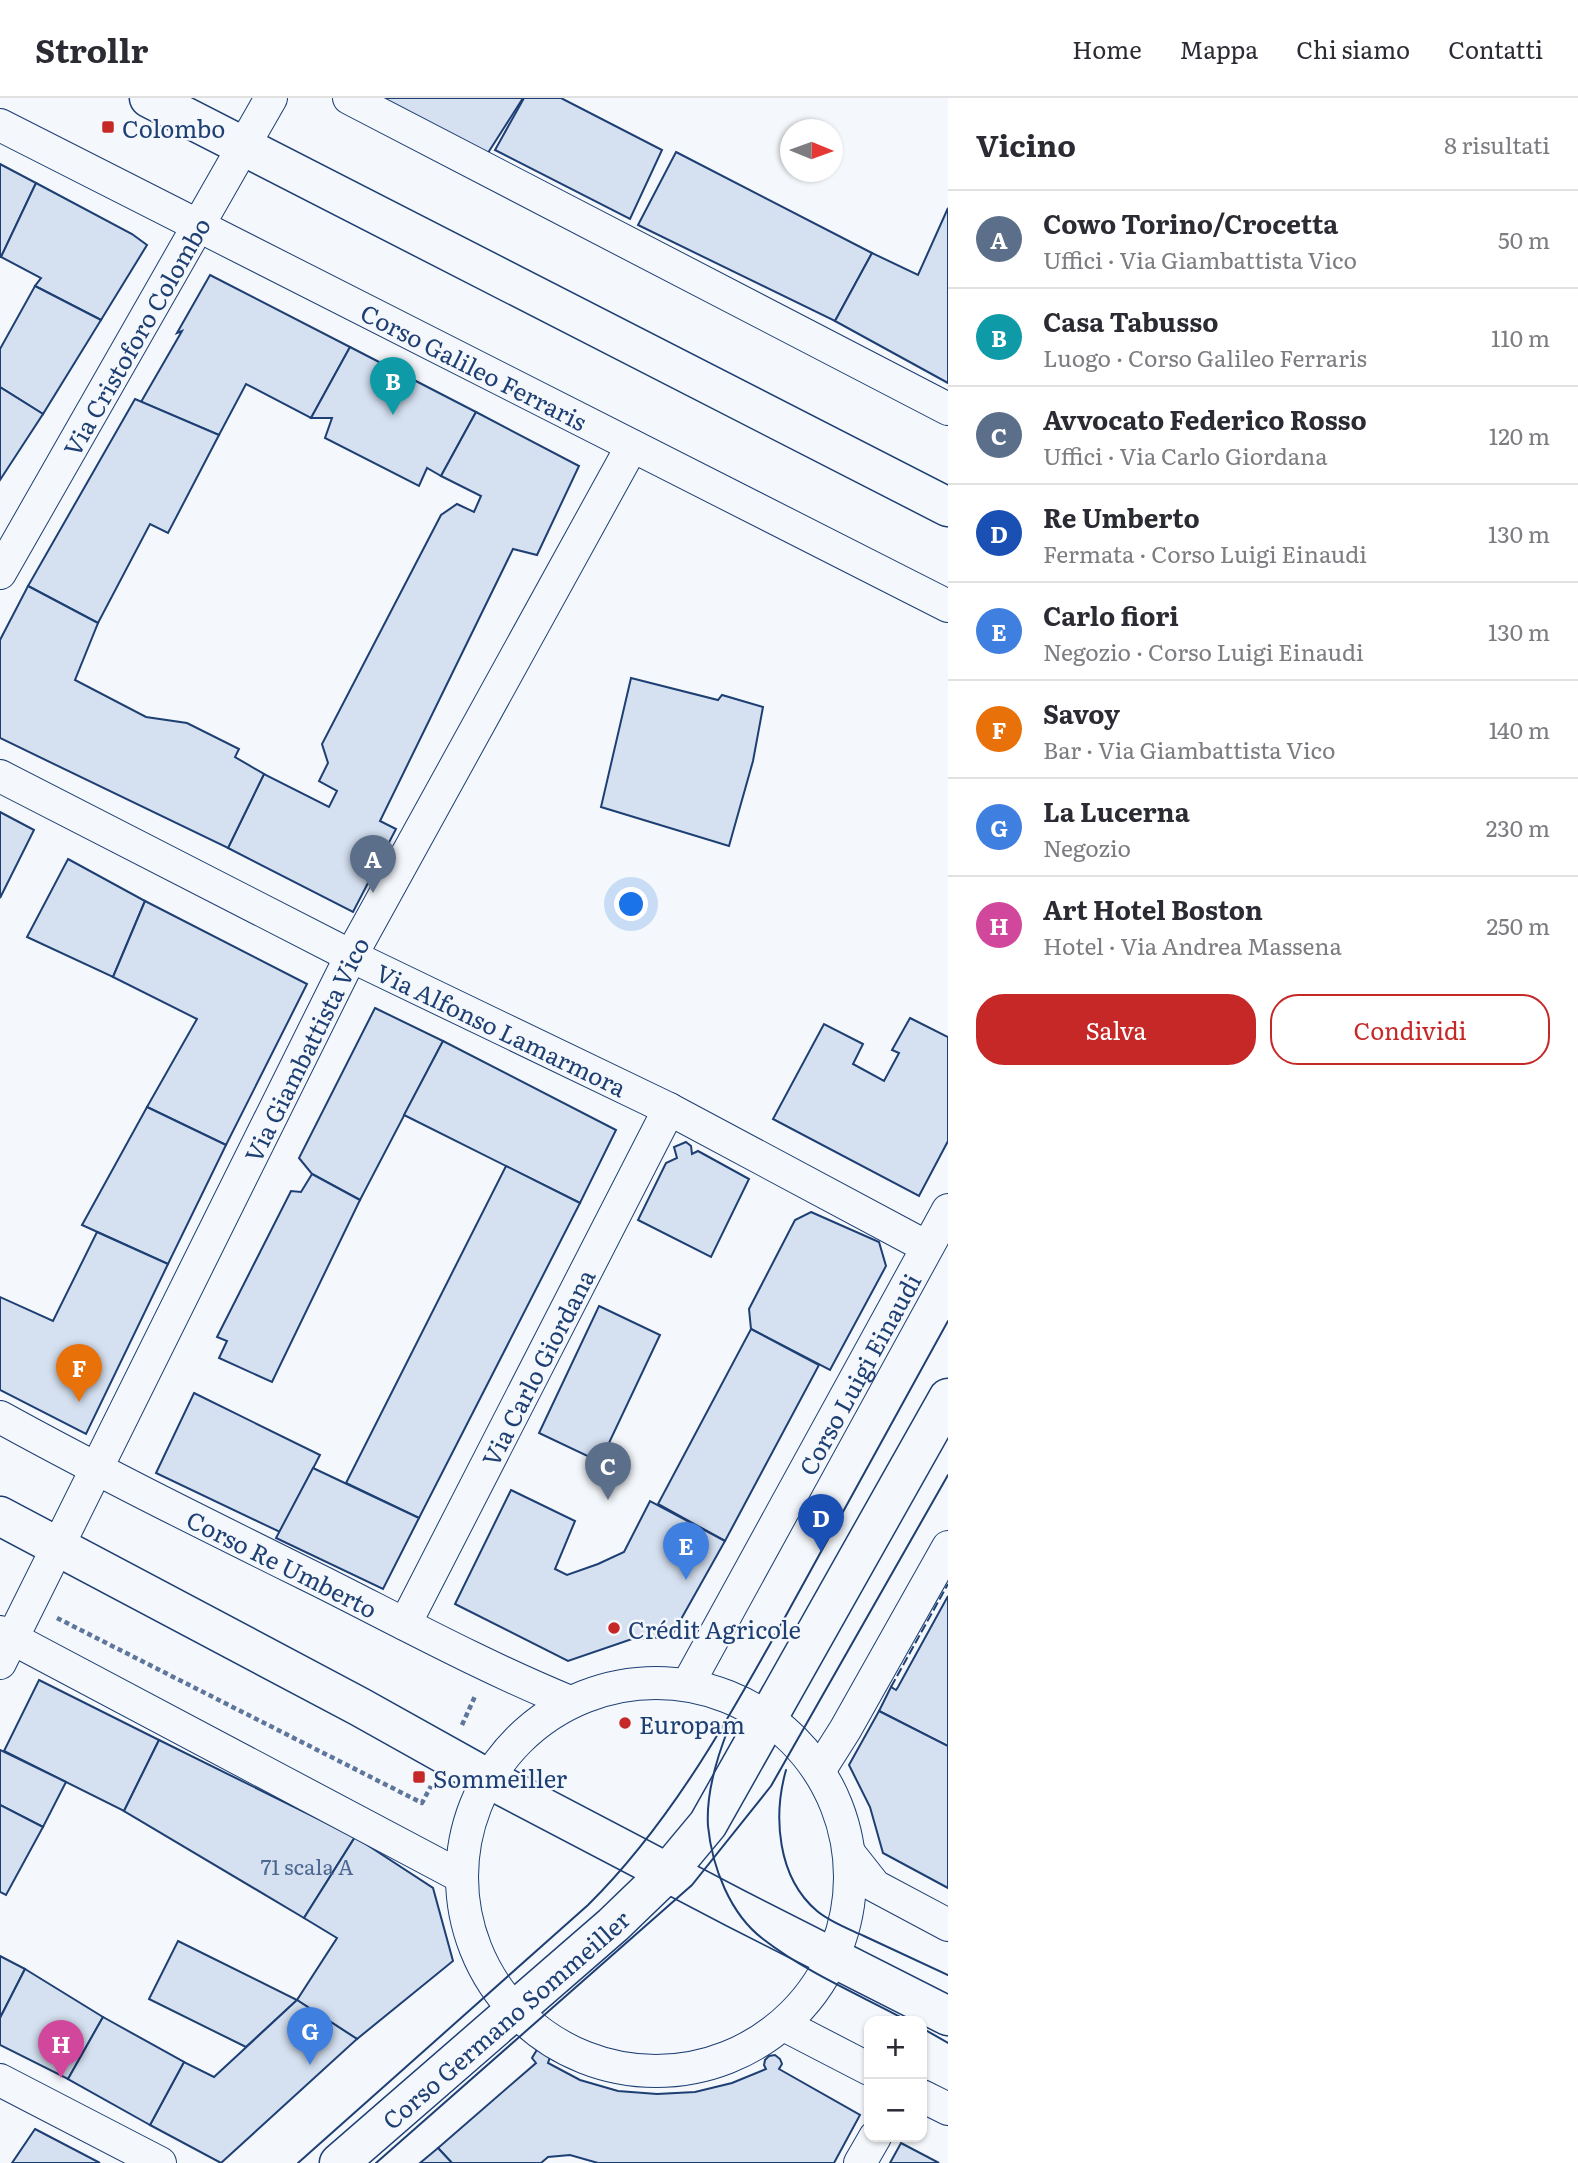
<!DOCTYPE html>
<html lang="it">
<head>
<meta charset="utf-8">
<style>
  :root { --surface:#fff; --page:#f7f7f7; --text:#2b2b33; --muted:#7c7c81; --line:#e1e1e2; --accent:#c62828 }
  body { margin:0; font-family:Literata,serif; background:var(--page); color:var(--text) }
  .controls { position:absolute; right:21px; bottom:21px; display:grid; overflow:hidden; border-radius:14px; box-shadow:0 2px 5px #0004 }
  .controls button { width:63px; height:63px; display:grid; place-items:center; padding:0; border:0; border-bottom:2px solid var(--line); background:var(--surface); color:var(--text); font:35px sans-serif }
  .compass { position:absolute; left:780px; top:21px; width:63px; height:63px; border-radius:50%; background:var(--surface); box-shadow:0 2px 5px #0004; rotate:91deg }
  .you { position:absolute; left:632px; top:807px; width:24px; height:24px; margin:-18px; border:5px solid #fff; border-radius:50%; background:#1a73e8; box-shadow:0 0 0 10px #1a73e833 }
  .badge { display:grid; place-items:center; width:46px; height:46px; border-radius:50%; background:var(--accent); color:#fff; font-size:23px; font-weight:700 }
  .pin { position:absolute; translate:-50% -58px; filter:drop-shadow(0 2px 4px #0008) }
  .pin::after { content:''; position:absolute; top:37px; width:24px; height:21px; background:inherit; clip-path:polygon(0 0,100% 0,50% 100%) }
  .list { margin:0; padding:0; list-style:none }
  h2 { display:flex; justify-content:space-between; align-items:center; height:91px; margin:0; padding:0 28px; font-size:30px }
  h2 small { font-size:23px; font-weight:400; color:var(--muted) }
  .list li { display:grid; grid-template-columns:46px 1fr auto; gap:21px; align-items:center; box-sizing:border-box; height:98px; padding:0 28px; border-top:2px solid var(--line) }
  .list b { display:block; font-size:26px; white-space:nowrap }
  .list p { margin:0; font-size:23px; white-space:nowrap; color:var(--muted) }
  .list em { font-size:23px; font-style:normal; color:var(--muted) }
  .actions { display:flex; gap:14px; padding:21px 28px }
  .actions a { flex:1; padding:16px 0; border:2px solid var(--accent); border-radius:28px; text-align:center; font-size:24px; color:var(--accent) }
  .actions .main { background:var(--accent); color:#fff }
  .map { position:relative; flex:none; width:948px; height:2065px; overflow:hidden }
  header { display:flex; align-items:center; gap:42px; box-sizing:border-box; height:98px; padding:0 35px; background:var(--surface); border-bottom:2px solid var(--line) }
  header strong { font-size:33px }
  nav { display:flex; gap:38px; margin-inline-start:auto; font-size:24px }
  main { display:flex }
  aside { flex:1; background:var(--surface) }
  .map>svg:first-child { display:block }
  .building { fill:#d5e0f0; stroke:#1d3f73; stroke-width:2 }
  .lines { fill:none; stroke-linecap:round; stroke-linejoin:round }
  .minor-casing { stroke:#1d3f73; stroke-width:34 }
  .secondary-casing { stroke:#1d3f73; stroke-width:41 }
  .path { stroke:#5e769c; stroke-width:4.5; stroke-dasharray:5 3.5; stroke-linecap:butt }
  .minor { stroke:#f4f7fb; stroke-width:32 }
  .secondary { stroke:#f4f7fb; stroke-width:38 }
  .tram { stroke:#1d3f73; stroke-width:2 }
  .fence { stroke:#1d3f73; stroke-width:2; stroke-dasharray:9 3.5; stroke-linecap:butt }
  .poi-dot { fill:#c62828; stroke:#f4f7fb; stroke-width:2.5 }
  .labels { text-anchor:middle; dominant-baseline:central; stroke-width:5; stroke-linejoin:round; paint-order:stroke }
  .number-label { font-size:21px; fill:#4b6792 }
  .poi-label { font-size:24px; fill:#1d3f73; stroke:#f4f7fb; text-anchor:start }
  .street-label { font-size:24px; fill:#1d3f73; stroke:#f4f7fb }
</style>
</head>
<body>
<header>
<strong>Strollr</strong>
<nav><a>Home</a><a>Mappa</a><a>Chi siamo</a><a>Contatti</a></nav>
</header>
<main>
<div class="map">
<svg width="948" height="2065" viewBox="0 0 948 2065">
  <rect width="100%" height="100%" fill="#f4f7fb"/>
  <g class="building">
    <polygon points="376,0 523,0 486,58"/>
    <polygon points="524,0 561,0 662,52 630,121 495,52"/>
    <polygon points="676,54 872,155 835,223 638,127"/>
    <polygon points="0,66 36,85 1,159 0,159"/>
    <polygon points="36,85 132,136 147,147 101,222 35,188 41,180 1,159"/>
    <polygon points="948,110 948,285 835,223 872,155 918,177"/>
    <polygon points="210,177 350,249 311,320 246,286 219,337 141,304 182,233 177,235"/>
    <polygon points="35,188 101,222 43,316 0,289 0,251"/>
    <polygon points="350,249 476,314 441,378 427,370 419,388 325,340 332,320 311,320"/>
    <polygon points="0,289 43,316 0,382"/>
    <polygon points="135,301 219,337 168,435 150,426 98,525 28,488"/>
    <polygon points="476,314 579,368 537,457 513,451 380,723 396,731 353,814 228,750 264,676 329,709 337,693 319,683 328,665 322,646 441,417 457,406 474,414 481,398 441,378"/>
    <polygon points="28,488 98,525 75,582 146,619 187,625 239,651 235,659 264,676 228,750 0,640 0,542"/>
    <polygon points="631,580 718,602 722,597 763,609 753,663 729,748 601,709"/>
    <polygon points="0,714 34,732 0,800"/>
    <polygon points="68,761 145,803 113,879 27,839"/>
    <polygon points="145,803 307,886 226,1047 147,1009 197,921 113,879"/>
    <polygon points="375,910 443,943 360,1102 312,1076 299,1060"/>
    <polygon points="910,920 948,939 948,1043 919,1098 773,1021 824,926 863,946 853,966 884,983 899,955 892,952"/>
    <polygon points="443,943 616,1032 580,1105 404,1017"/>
    <polygon points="147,1009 226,1047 168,1166 82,1127"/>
    <polygon points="686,1044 691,1048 692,1056 698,1053 749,1081 711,1159 638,1122 666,1065 677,1060 674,1049"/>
    <polygon points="506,1068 580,1105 419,1420 346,1385"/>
    <polygon points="312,1076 360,1102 272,1284 219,1260 227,1243 217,1239 291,1093 301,1094"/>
    <polygon points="811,1114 879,1144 886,1168 830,1272 751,1231 749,1211 795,1122"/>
    <polygon points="97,1134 168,1166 86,1336 0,1292 0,1199 53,1223"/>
    <polygon points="599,1208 660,1237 600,1364 539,1335"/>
    <polygon points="751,1231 819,1267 725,1443 658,1406"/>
    <polygon points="194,1295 320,1357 280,1434 156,1375"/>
    <polygon points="313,1370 419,1420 383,1491 276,1440"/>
    <polygon points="511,1392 575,1423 555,1471 567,1477 598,1466 624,1454 650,1403 725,1443 671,1539 632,1541 568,1563 455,1506"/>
    <polygon points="948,1498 948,1648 879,1613 891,1589 896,1592 898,1589"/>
    <polygon points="39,1582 159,1642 124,1713 4,1653"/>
    <polygon points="879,1613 948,1648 948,1790 883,1755 870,1709 849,1667"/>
    <polygon points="159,1642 355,1739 304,1820 124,1713"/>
    <polygon points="0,1652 66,1684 43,1729 0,1707"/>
    <polygon points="0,1707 43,1729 6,1797 0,1794"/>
    <polygon points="355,1739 433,1790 453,1863 357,1941 297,1902 337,1840 304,1820"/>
    <polygon points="178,1843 297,1902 246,1949 149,1901"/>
    <polygon points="0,1858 25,1871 0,1920"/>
    <polygon points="25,1871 103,1919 68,1981 0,1947 0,1920"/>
    <polygon points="297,1902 357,1941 221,2065 150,2027 184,1964 214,1979"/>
    <polygon points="103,1919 184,1964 150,2027 68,1981"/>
    <polygon points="538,1950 543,1950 548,1953 550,1959 548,1965 580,1982 618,1993 657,1996 695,1994 732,1985 766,1971 764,1967 765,1962 769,1958 775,1957 780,1961 782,1966 779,1971 860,2017 834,2065 598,2065 570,2057 548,2059 541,2065 452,2065 438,2050 536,1965 532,1960"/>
    <polygon points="35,2031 100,2065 12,2065"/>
    <polygon points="901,2045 939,2065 890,2065"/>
    <polygon points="438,2050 452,2065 420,2065"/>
  </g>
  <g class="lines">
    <defs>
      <g id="minor">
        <polyline points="349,0 948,311"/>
        <path id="s1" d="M0 27 948 508"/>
        <path id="s2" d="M0 475 271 0"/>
        <path id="s3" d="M0 678 351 858 669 1011 927 1149"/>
        <path id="s4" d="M0 1319C107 1378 217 1432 326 1486 407 1527 487 1570 570 1604"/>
        <path id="s5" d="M405 1526 669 1011"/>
        <polyline points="0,1534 460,1778"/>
        <path id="s6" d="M0 1565 351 858 632 348"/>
        <circle cx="656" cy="1779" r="194"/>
        <path id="s7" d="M688 1586 948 1112"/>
        <polyline points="819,1673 845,1632 948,1449"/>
        <polyline points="849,1755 875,1788 948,1827"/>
        <polyline points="784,1927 869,1971"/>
        <polyline points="0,1982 160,2065"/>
        <polyline points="922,1998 948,2011"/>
        <polyline points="860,2065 875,2039"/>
      </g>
      <g id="secondary">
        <polyline points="149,0 948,409"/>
        <polyline points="0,1418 360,1609 487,1680 735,1810 948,1918"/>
        <path id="s8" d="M339 2065 613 1827 668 1774 708 1726 948 1300"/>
      </g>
    </defs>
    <use href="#minor" class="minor-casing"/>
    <use href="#secondary" class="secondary-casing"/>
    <g class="path">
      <polyline points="57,1520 422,1705 431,1688"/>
      <polyline points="462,1627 476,1596"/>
    </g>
    <use href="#minor" class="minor"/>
    <use href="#secondary" class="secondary"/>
    <g class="tram">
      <path d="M729 1629C717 1659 706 1696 708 1728 712 1769 730 1816 763 1841 807 1875 860 1897 908 1923"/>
      <path d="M786 1672C773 1718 777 1779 817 1813 830 1824 849 1831 864 1838 892 1851 920 1864 948 1877"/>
      <polyline points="922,1930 948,1945"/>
      <path d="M298 2065 588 1807C675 1721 736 1608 795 1501 846 1409 897 1316 948 1223"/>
      <polyline points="376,2065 692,1787 771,1688 948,1377"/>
    </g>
    <polyline class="fence" points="891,1589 948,1486"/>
  </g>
  <g class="poi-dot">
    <rect x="101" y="22" width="14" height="14" rx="3.5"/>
    <circle cx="614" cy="1530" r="7"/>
    <circle cx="625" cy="1625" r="7"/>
    <rect x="412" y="1672" width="14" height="14" rx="3.5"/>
  </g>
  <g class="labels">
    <g class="number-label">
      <text x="307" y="1767">71 scala A</text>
    </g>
    <g class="poi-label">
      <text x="122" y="29">Colombo</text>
      <text x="628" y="1530">Crédit Agricole</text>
      <text x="639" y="1625">Europam</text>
      <text x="433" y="1679">Sommeiller</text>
    </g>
    <g class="street-label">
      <text stroke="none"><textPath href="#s2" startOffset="273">Via Cristoforo Colombo</textPath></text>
      <text stroke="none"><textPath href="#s1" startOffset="532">Corso Galileo Ferraris</textPath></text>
      <text stroke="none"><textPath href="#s3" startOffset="562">Via Alfonso Lamarmora</textPath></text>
      <text stroke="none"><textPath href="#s6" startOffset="686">Via Giambattista Vico</textPath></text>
      <text stroke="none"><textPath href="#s5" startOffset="289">Via Carlo Giordana</textPath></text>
      <text stroke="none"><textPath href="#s7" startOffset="354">Corso Luigi Einaudi</textPath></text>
      <text stroke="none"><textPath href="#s4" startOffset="318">Corso Re Umberto</textPath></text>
      <text stroke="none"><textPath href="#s8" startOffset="220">Corso Germano Sommeiller</textPath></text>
    </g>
  </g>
</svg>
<div class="controls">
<button>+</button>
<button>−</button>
</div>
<svg class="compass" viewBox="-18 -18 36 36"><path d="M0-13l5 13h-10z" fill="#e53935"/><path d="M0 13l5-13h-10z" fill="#7c7c81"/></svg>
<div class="you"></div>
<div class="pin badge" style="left:373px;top:795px;background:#5c6f8a">A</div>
<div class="pin badge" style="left:393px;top:317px;background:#0f9aa8">B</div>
<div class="pin badge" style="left:608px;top:1402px;background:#5c6f8a">C</div>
<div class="pin badge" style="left:821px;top:1454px;background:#1a4fb4">D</div>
<div class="pin badge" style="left:686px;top:1482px;background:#3f7fe0">E</div>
<div class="pin badge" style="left:79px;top:1304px;background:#e8710a">F</div>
<div class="pin badge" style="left:310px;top:1967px;background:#3f7fe0">G</div>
<div class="pin badge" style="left:61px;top:1980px;background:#d1479c">H</div>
</div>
<aside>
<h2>Vicino<small>8 risultati</small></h2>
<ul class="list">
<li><span class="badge" style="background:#5c6f8a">A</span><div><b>Cowo Torino/Crocetta</b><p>Uffici · Via Giambattista Vico</p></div><em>50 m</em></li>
<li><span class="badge" style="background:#0f9aa8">B</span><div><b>Casa Tabusso</b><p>Luogo · Corso Galileo Ferraris</p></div><em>110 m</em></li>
<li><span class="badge" style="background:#5c6f8a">C</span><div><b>Avvocato Federico Rosso</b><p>Uffici · Via Carlo Giordana</p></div><em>120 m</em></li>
<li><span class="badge" style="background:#1a4fb4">D</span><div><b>Re Umberto</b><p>Fermata · Corso Luigi Einaudi</p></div><em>130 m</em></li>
<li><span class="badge" style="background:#3f7fe0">E</span><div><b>Carlo fiori</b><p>Negozio · Corso Luigi Einaudi</p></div><em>130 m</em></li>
<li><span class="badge" style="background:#e8710a">F</span><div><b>Savoy</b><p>Bar · Via Giambattista Vico</p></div><em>140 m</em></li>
<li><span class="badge" style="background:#3f7fe0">G</span><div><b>La Lucerna</b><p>Negozio</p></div><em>230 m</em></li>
<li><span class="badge" style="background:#d1479c">H</span><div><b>Art Hotel Boston</b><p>Hotel · Via Andrea Massena</p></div><em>250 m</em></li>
</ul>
<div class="actions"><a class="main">Salva</a><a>Condividi</a></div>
</aside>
</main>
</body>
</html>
